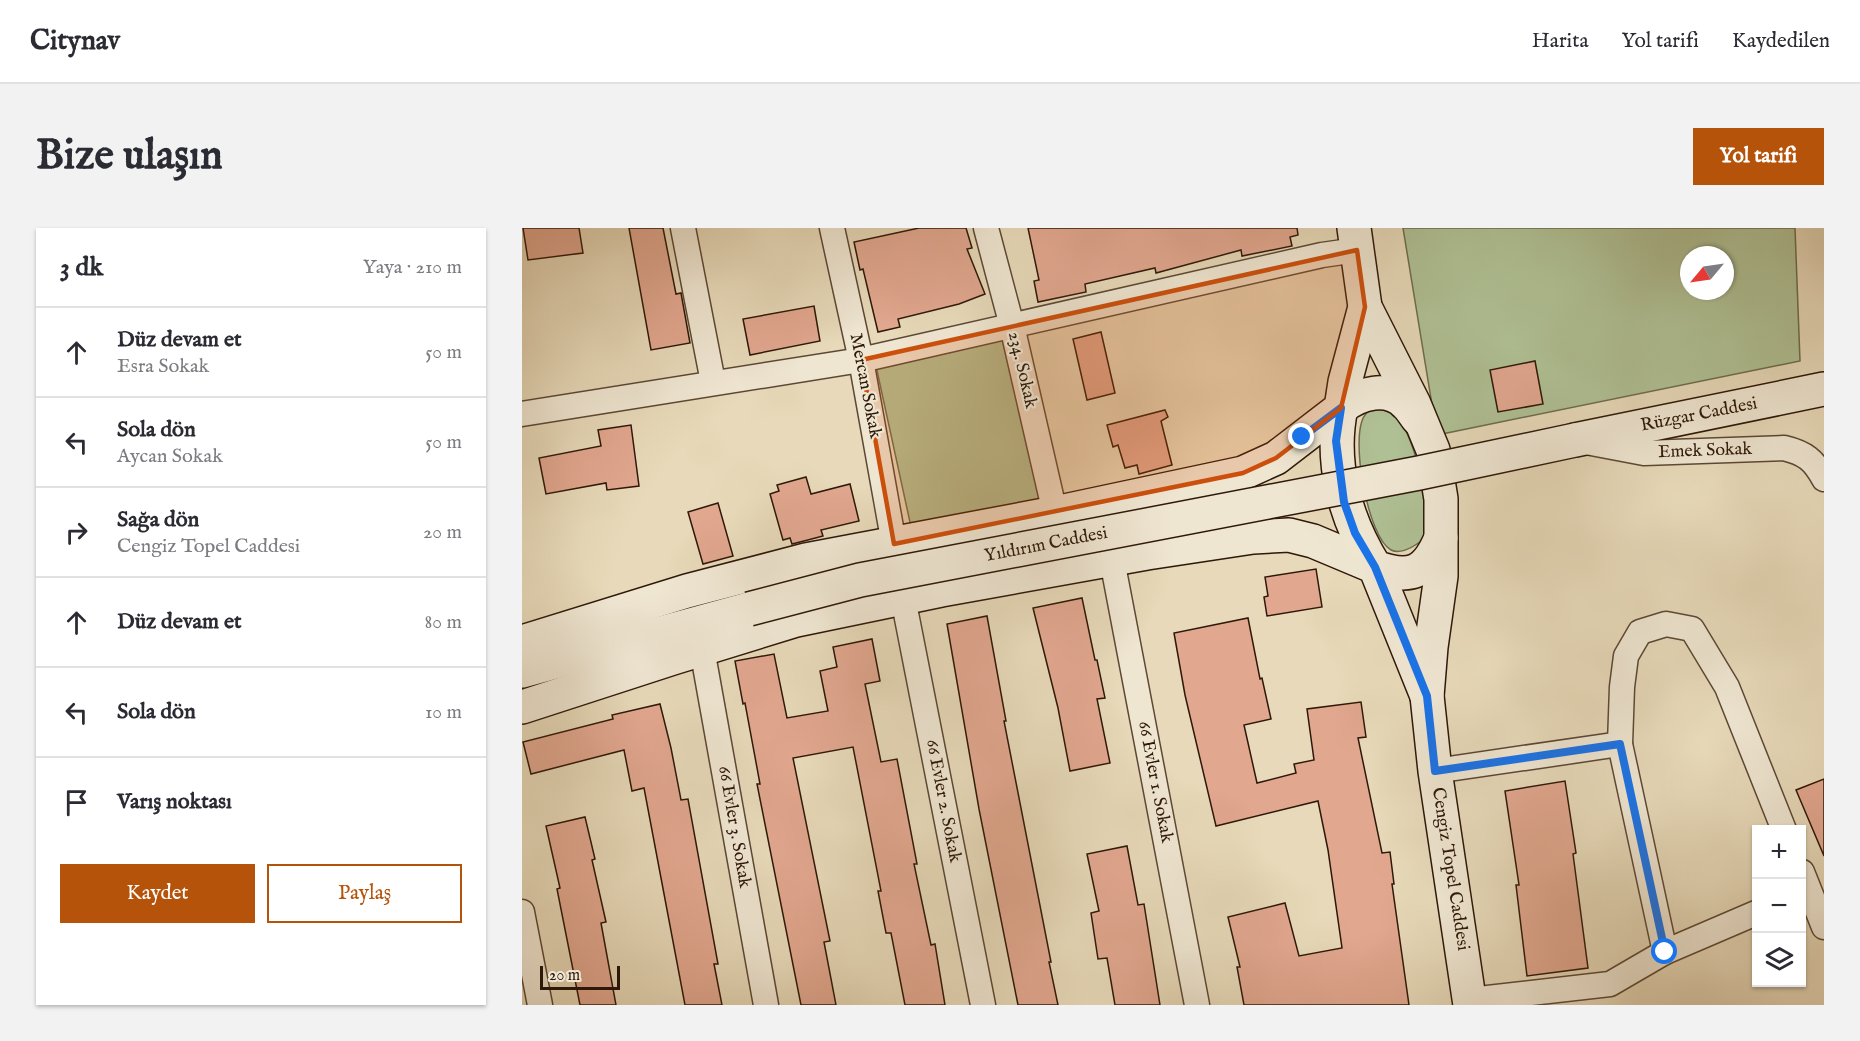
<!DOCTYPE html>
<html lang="tr">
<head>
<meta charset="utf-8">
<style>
  :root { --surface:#fff; --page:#f2f2f3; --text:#2b2b33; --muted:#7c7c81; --line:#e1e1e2; --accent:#b45309 }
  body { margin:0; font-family:"IM FELL English",serif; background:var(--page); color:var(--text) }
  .controls { position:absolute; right:18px; bottom:18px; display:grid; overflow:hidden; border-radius:0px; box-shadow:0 2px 4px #0004 }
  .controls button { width:54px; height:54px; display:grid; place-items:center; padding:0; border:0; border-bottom:2px solid var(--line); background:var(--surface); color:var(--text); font:30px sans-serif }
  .compass { position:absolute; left:1158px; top:18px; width:54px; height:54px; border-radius:50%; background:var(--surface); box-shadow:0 2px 4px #0004; rotate:241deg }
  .scale { position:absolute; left:18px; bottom:15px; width:80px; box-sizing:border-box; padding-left:6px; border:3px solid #2e1809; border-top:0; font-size:16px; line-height:21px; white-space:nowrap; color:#2e1809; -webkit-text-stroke:4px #efe6d2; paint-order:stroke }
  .stop { position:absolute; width:18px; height:18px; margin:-14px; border:4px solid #1a73e8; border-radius:50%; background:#fff }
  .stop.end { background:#1a73e8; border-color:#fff; box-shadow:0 2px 6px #0008 }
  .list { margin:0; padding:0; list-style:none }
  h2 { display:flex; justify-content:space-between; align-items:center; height:78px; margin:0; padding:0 24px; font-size:26px }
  h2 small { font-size:20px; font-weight:400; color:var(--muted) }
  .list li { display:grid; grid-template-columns:39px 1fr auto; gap:18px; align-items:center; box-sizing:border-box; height:90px; padding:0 24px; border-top:2px solid var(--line) }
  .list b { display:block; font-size:22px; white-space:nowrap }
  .list p { margin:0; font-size:20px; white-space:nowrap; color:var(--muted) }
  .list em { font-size:20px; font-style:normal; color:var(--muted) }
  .actions { display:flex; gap:12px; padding:18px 24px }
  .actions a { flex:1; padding:14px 0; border:2px solid var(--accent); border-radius:0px; text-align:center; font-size:21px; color:var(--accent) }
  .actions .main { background:var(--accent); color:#fff }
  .icon { flex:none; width:33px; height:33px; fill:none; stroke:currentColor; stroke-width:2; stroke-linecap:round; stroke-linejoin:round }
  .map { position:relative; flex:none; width:1302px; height:777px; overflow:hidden; border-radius:0px }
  header { display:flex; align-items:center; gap:36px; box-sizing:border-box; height:84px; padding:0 30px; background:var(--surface); border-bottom:2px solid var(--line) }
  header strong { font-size:28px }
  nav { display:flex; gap:33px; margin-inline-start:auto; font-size:21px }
  .intro { display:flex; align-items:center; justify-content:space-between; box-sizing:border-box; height:144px; padding:0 36px }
  h1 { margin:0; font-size:42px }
  .button { padding:15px 27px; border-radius:0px; background:var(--accent); color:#fff; font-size:21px; font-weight:700 }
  main { display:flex; gap:36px; padding:0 36px }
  aside { flex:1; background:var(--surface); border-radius:0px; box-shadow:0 2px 4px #0004 }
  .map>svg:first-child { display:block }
  .green { fill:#afc094; stroke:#6e6c4e; stroke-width:1.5; fill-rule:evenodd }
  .building { fill:#e1a78f; stroke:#2e1809; stroke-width:1.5 }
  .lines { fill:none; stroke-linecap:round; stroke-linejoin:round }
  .minor-casing { stroke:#5c4835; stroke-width:27 }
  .secondary-casing { stroke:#2e1809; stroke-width:36 }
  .minor { stroke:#efe6d2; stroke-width:24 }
  .secondary { stroke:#efe6d2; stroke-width:33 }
  .secondary-bridge-casing { stroke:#2e1809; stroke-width:36; stroke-linecap:butt }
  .secondary-bridge { stroke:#efe6d2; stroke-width:33 }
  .route { stroke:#1a73e8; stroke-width:8 }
  .marked { fill:#cc4f0c; fill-opacity:0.2; stroke:#cc4f0c; stroke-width:4.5; stroke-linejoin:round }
  .labels { text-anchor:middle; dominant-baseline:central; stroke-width:4.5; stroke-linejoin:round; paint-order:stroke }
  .street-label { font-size:18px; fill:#2e1809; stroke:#efe6d2 }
</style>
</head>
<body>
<header>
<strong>Citynav</strong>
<nav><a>Harita</a><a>Yol tarifi</a><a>Kaydedilen</a></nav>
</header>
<div class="intro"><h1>Bize ulaşın</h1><a class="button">Yol tarifi</a></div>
<main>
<aside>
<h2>3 dk<small>Yaya · 210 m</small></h2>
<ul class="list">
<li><svg class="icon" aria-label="ahead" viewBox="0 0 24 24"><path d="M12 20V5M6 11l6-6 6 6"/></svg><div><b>Düz devam et</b><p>Esra Sokak</p></div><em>50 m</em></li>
<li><svg class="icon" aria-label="left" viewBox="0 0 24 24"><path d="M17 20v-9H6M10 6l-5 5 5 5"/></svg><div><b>Sola dön</b><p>Aycan Sokak</p></div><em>50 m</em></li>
<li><svg class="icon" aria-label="right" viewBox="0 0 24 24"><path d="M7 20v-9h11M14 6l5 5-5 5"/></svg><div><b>Sağa dön</b><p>Cengiz Topel Caddesi</p></div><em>20 m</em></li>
<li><svg class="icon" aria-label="ahead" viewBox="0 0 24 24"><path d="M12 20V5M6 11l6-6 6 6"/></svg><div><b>Düz devam et</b></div><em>80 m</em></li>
<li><svg class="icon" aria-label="left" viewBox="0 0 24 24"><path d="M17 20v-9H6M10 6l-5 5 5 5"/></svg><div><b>Sola dön</b></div><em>10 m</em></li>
<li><svg class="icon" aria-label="arrive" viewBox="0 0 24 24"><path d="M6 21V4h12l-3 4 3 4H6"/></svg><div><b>Varış noktası</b></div></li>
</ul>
<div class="actions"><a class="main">Kaydet</a><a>Paylaş</a></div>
</aside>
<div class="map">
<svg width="1302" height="777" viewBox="0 0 1302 777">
  <rect width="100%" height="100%" fill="#e7d9b9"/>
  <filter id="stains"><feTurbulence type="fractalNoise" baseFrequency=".00333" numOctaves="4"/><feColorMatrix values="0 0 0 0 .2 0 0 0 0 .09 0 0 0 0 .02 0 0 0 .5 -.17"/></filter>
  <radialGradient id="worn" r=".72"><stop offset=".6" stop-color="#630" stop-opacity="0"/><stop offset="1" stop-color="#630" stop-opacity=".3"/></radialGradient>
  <g class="green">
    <path d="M881 0H1273L1278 133 915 207ZM1167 27H1203V63H1167Z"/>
    <polygon points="486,109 523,279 391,308 354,138"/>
    <path d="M858 178C864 182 873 185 877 191 892 210 911 283 904 306 902 310 899 314 895 316 888 321 877 326 869 322 846 310 827 208 843 187 846 182 853 180 858 178Z"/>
  </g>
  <g class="building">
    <polygon points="1,0 57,0 61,25 6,32"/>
    <polygon points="107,0 141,0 154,66 159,65 168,115 129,122"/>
    <polygon points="397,0 444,0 450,20 445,21 463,66 437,76 376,91 378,99 356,104 341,41 338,42 332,14"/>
    <polygon points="506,0 775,0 776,7 768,9 770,18 720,28 719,22 634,45 633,40 563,56 564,64 516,74 512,53 517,52"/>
    <polygon points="292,78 298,113 228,127 221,91"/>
    <polygon points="579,104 593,165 565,172 551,111"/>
    <polygon points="1013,133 1021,176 976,184 968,142"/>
    <polygon points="643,182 646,189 639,193 650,237 617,246 615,237 603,240 596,217 591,219 585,197"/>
    <polygon points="109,197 117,258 85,262 84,255 24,266 17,230 79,218 76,202"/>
    <polygon points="284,249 289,266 328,256 337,293 299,302 301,308 282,313 270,316 268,310 261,312 248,266 257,263 255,257"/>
    <polygon points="196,275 211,328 181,336 166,284"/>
    <polygon points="794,341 800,379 745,388 742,369 746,368 743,349"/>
    <polygon points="560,370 573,432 575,432 583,470 575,471 588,535 548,543 536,480 511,380"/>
    <polygon points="465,388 484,493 482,493 529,734 527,734 536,777 496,777 457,581 425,396"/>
    <polygon points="726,390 738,451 740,450 749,491 722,497 735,555 774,545 772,536 792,532 785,481 839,474 844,509 836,510 860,625 868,624 872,656 870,656 887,777 722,777 715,739 718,739 706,689 763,675 777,728 820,720 806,622 796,573 694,598 663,467 652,405"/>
    <polygon points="350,411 358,453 343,456 359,534 375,531 395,636 392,636 409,717 413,716 423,777 383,777 369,705 364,705 356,663 359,663 331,519 271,530 308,713 302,714 314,777 279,777 235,556 238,556 223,475 221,476 213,433 252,426 265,490 306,483 298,443 315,439 311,419"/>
    <polygon points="138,476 149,520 159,572 166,571 196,736 192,736 200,777 163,777 122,560 110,563 102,522 9,546 1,514 91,491 90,487"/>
    <polygon points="1302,551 1302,628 1274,562"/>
    <polygon points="1043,553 1054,625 1051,626 1066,740 1005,748 994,657 997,657 983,563"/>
    <polygon points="63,589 73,631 70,632 84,694 79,695 94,777 58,777 35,661 38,660 24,598"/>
    <polygon points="605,618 616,677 622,676 638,777 593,777 585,730 576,731 569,685 577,683 565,626"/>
  </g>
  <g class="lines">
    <defs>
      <g id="minor">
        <polyline points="161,0 191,154"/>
        <polyline points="310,0 339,132 372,316"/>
        <polyline points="464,0 490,98 533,285"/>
        <polyline points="0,186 339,132 800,27 835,22"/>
        <path d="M1064 214 1122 225 1262 220C1283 225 1292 232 1302 251"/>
        <polyline points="590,332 675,777"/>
        <polyline points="381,370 461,777"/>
        <polyline points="180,421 244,777"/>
        <polyline points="913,543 1098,516"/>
        <polyline points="1280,644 1302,699"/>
        <polyline points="0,684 18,777"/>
        <polyline points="1143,724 1234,685"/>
        <polyline points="948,772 1088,756 1143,724 1098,516 1100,459 1104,428 1118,404 1144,396 1170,401 1205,459 1262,602"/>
      </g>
      <g id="secondary">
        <polyline points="843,79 892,176 911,222 919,271 919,348 909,419 905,468 913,543 948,777"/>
        <path d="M896 191C892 186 889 180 884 176 866 157 837 165 819 180 807 236 824 292 853 339 889 352 904 345 919 310"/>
        <polyline points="1053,212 1302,161"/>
        <polyline points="0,414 165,363 284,332 533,285 721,245 754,230 819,180 823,154 843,79 832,0"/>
        <polyline points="0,443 227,381"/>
        <polyline points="0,479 151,430 274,392 419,362 625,325 731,309 767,307 791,313 853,339 905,468"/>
      </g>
    </defs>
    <use href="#minor" class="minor-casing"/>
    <use href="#secondary" class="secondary-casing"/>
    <use href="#minor" class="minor"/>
    <use href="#secondary" class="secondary"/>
    <defs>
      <polyline id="secondary-bridge" points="227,381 338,352 897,245 1053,212"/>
    </defs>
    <use href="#secondary-bridge" class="secondary-bridge-casing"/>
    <use href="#secondary-bridge" class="secondary-bridge"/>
  </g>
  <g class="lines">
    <polyline class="route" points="780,209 819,180 814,213 822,274 833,305 853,339 905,468 913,543 1098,516 1143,724"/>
  </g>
  <path class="marked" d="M835 22 843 79 819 180 754 230 721 245 372 316 339 132Z"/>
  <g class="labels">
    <g class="street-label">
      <text transform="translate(500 142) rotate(77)">234. Sokak</text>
      <text transform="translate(343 158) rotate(79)">Mercan Sokak</text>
      <text transform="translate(1177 187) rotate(-11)">Rüzgar Caddesi</text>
      <text transform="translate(1183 223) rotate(-2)">Emek Sokak</text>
      <text transform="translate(524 317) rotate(-11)">Yıldırım Caddesi</text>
      <text transform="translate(633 554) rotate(79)">66 Evler 1. Sokak</text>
      <text transform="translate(421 573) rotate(79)">66 Evler 2. Sokak</text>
      <text transform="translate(212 599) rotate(80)">66 Evler 3. Sokak</text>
      <text transform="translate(928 641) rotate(81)">Cengiz Topel Caddesi</text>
    </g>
  </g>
  <rect width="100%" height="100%" filter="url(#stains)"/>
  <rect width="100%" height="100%" fill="url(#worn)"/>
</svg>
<div class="controls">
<button>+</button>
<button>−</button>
<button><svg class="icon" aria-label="layers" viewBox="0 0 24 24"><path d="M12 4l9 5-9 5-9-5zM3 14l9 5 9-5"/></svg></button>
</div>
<svg class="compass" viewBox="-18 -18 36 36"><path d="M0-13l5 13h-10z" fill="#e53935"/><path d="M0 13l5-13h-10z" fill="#7c7c81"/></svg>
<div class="scale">20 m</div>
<div class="stop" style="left:1143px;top:724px"></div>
<div class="stop end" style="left:780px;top:209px"></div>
</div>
</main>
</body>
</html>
